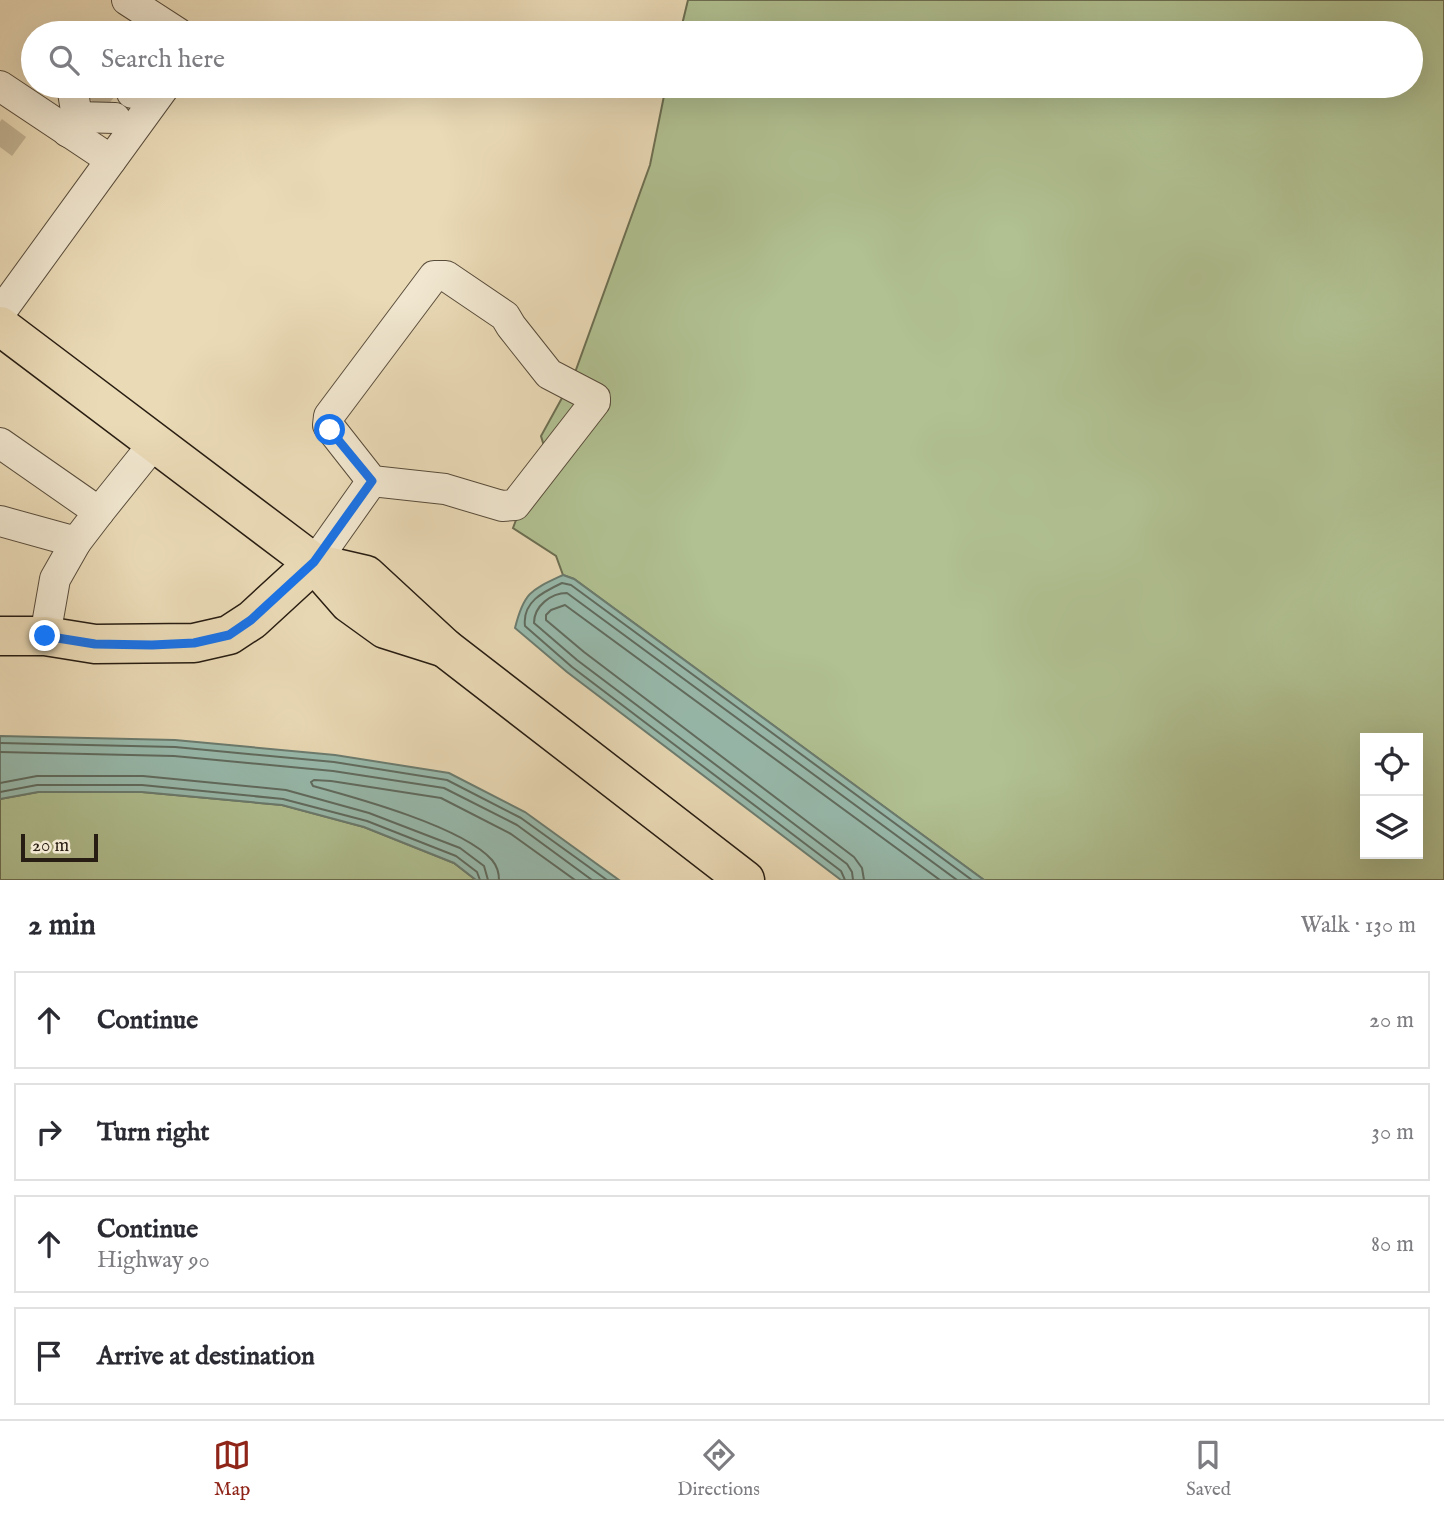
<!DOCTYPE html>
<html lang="en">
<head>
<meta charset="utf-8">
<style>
  :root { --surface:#fff; --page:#f2f2f3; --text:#2b2b33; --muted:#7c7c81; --line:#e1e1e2; --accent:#8f2418 }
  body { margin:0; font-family:"IM FELL English",serif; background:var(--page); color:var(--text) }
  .controls { position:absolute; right:21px; bottom:21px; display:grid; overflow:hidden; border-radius:0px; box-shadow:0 7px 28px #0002 }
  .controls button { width:63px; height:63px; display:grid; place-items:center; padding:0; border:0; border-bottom:2px solid var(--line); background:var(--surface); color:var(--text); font:35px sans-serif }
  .scale { position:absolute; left:21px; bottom:18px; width:77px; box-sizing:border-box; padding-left:7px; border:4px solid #281d12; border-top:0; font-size:19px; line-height:24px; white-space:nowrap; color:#281d12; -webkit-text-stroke:5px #f1e7d0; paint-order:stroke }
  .stop { position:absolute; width:21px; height:21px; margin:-16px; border:5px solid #1a73e8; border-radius:50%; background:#fff }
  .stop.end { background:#1a73e8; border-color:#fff; box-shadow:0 2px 7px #0008 }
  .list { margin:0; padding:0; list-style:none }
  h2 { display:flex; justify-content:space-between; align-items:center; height:91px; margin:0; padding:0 28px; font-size:30px }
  h2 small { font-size:23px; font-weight:400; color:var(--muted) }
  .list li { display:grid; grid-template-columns:46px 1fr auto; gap:21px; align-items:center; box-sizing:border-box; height:98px; margin:0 14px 14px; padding:0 14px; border:2px solid var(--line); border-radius:0px }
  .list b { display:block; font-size:26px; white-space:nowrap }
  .list p { margin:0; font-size:23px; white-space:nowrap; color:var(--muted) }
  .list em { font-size:23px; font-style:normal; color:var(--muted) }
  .icon { flex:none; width:38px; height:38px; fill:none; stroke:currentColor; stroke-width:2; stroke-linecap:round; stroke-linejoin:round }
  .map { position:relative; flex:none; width:1444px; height:880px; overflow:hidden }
  .search { position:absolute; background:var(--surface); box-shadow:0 7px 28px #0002; left:21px; right:21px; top:21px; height:77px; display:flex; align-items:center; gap:18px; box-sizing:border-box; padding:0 24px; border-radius:38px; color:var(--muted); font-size:26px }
  .sheet { height:539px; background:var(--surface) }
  nav { display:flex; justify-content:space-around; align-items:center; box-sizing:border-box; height:98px; border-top:2px solid var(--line); background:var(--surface); font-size:19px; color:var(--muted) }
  nav a { display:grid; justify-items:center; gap:4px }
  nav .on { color:var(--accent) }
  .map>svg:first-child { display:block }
  .green { fill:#b1c192; stroke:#6c6f52; stroke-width:2; fill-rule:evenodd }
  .water { fill:#98bbae; stroke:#6b7c70; stroke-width:2 }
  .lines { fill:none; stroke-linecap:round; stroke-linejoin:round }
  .shore { stroke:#606c60; stroke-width:2 }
  .minor-tunnel { stroke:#c3b495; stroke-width:30; stroke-dasharray:30 15; stroke-linecap:butt }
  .minor-casing { stroke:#584c3b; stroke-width:32 }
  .major-casing { stroke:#281d12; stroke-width:41 }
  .minor { stroke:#f1e7d0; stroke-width:30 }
  .major { stroke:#eadab6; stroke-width:38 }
  .route { stroke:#1a73e8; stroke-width:9 }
</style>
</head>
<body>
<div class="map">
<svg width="1444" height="880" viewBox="0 0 1444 880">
  <rect width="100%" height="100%" fill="#eadab6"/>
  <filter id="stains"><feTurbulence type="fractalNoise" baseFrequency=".00286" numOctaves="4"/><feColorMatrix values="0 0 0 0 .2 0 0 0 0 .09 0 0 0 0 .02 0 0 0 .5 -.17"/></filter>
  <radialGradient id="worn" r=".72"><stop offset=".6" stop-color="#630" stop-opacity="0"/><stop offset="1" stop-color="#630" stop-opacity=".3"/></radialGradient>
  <g class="green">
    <path d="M688 0H1444V880H984L574 579 563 575 556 556 513 528 544 446 541 436 573 378 650 165 666 86H1411V33H680ZM1365 738H1418V854H1365Z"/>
    <polygon points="38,792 142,792 282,805 364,827 454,863 476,880 0,880 0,799"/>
  </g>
  <g class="water">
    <path d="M563 575 574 579 984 880H841L567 672 515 628C524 592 531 590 563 575Z"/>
    <polygon points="0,736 175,740 335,755 449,773 525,812 619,880 476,880 454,863 364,827 282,805 142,792 38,792 0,799"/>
  </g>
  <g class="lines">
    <g class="shore">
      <polyline points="0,743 175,747 334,762 447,780 521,818 607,880"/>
      <polyline points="0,752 174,756 333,771 444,788 517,825 592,880"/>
      <polyline points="0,783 37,776 143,776 286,790 369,813 460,848 484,866 488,880"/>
      <polyline points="0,792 37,785 142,785 283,799 367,821 456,856 477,872 480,880"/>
      <path d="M499 880C499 872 497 866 492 860 463 827 357 798 313 786L311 782 314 780 331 781 441 798 511 834 575 880"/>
      <path d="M845 880 841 871 572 667 525 626C522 602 543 592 562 583L571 585 972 880"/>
      <path d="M853 880 852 872 847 864 577 660 534 623C534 606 551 593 567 593L957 880"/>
      <polyline points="864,880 862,868 854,857 584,652 546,620 546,615 551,610 565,605 940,880"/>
    </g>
    <g class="minor-tunnel">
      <polyline points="92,101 104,86"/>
      <polyline points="0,147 14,128"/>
    </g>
    <defs>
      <g id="minor">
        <polyline points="127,0 178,33"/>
        <polyline points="0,86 111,160"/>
        <polyline points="131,86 132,93"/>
        <polyline points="77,117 115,118"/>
        <polyline points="68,132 77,117 72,86"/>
        <polygon points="434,276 446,276 505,316 511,326 549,374 595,398 595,402 515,505 502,506 445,489 372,481 328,425 329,416"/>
        <polyline points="0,313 165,86"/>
        <polyline points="0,443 99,512 76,542 0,521"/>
        <polyline points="99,512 156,441"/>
        <polyline points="314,563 372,481"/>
        <polyline points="45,636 55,579 76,542"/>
      </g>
      <g id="major">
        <polyline points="0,326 314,563 349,603 385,629 445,648"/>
        <polyline points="314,563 366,575 445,648 745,880"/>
        <polyline points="0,636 45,636 95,644 194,643 229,635 252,620 314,563"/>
      </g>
    </defs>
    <use href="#minor" class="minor-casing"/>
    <use href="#major" class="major-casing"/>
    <use href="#minor" class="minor"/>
    <use href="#major" class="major"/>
  </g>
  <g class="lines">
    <polyline class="route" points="45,636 95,644 152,645 194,643 229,635 251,620 314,562 372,481 330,430"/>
  </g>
  <rect width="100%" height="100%" filter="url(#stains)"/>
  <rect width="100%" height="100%" fill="url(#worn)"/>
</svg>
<div class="controls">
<button><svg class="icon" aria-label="locate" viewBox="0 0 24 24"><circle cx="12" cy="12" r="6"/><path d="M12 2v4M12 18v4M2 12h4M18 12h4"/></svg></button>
<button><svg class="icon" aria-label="layers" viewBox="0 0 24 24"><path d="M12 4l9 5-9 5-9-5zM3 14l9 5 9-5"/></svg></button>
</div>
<div class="scale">20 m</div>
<div class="stop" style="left:330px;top:430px"></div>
<div class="stop end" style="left:45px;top:636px"></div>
<div class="search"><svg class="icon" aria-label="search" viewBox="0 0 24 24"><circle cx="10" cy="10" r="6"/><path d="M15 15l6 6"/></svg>Search here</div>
</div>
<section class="sheet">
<h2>2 min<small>Walk · 130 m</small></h2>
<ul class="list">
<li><svg class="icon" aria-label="ahead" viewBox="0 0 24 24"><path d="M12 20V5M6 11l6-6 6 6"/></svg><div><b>Continue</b></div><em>20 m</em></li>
<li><svg class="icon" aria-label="right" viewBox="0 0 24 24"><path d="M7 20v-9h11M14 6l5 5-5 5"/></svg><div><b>Turn right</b></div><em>30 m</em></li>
<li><svg class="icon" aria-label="ahead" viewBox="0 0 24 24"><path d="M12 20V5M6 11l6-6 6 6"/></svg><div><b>Continue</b><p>Highway 90</p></div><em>80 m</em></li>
<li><svg class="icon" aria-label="arrive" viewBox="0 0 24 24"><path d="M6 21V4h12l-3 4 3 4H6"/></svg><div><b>Arrive at destination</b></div></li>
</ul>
</section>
<nav>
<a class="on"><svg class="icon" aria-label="map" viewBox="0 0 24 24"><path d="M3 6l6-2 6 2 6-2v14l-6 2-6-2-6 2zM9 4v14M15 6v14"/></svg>Map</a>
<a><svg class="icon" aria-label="directions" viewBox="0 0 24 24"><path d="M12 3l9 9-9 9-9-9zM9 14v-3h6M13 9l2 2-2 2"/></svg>Directions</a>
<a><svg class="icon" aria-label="saved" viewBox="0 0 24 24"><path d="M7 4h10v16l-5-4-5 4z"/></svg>Saved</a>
</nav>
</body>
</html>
